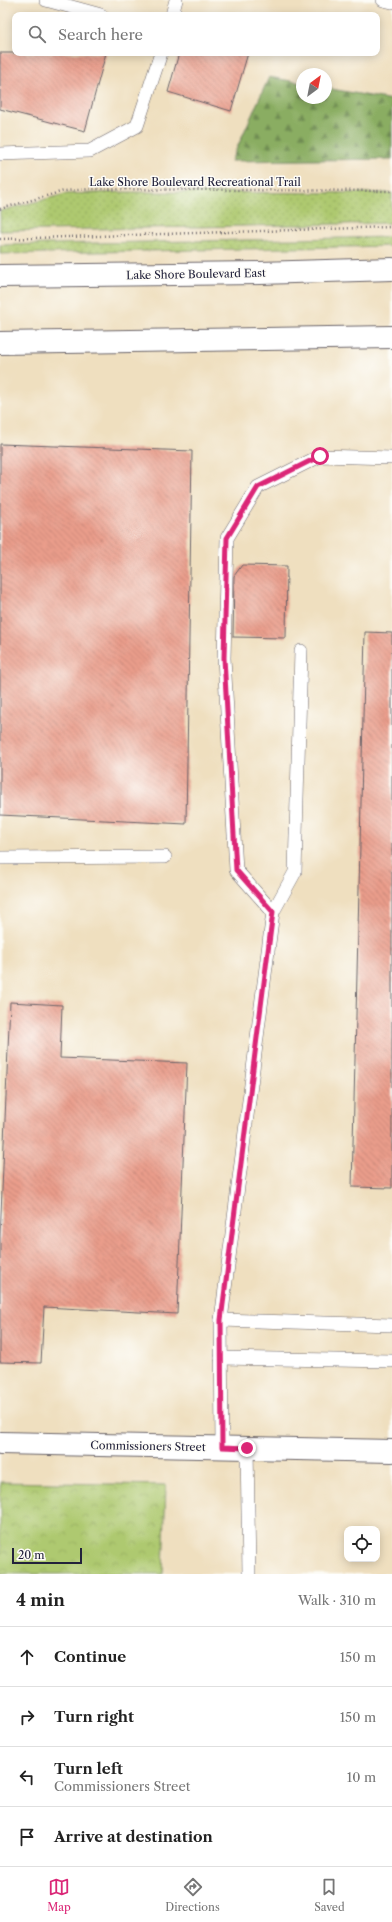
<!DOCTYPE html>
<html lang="en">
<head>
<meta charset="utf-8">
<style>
  :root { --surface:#fff; --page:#f6f6f6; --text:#222; --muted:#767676; --line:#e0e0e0; --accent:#db2777 }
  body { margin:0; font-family:"Libre Caslon Text",serif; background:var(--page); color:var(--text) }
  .controls { position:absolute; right:12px; bottom:12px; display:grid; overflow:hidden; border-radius:8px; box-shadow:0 2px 10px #0003 }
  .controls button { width:36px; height:36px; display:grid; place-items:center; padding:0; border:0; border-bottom:1px solid var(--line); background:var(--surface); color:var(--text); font:20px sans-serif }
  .compass { position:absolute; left:296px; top:68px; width:36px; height:36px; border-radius:50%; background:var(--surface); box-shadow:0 2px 10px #0003; rotate:32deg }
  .scale { position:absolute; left:12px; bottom:10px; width:70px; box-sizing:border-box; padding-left:4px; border:2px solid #22223b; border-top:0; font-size:11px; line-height:14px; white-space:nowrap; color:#22223b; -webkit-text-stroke:3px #fdfcf7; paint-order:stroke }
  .stop { position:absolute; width:12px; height:12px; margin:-9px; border:3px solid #db2777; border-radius:50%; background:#fff }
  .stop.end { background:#db2777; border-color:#fff; box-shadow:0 1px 4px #0008 }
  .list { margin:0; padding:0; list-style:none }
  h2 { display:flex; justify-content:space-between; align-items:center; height:52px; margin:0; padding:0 16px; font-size:17px }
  h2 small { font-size:13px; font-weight:400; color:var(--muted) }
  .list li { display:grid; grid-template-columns:26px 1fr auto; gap:12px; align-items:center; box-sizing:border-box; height:60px; padding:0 16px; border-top:1px solid var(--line) }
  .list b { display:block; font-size:15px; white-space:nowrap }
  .list p { margin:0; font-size:13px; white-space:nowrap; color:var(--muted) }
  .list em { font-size:13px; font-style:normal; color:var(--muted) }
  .icon { flex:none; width:22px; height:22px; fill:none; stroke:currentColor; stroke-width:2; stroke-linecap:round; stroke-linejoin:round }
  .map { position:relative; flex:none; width:392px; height:1574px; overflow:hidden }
  .search { position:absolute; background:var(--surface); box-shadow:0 2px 10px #0003; left:12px; right:12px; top:12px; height:44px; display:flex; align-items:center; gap:10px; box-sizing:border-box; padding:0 14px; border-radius:8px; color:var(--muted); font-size:15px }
  .sheet { height:292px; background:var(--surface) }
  nav { display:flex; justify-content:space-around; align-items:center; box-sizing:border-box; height:56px; border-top:1px solid var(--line); background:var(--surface); font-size:11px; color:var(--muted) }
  nav a { display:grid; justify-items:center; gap:2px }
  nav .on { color:var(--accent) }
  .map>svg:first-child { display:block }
  .grass { fill:url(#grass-dots); stroke:#687655 }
  .forest { fill:url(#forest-firs); stroke:#56684e }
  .park { fill:url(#park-crowns); stroke:#687655 }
  .building { fill:url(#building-back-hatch) }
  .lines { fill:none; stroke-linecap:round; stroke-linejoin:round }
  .lane-casing { stroke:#6a6469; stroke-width:14 }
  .secondary-casing { stroke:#6a6469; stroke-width:24 }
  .highway-casing { stroke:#6a6469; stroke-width:24 }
  .path { stroke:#6a6469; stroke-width:2.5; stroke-dasharray:1 3; stroke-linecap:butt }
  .lane { stroke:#fff; stroke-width:13 }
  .secondary { stroke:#fff; stroke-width:22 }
  .highway { stroke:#fff; stroke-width:22 }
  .route { stroke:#db2777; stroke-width:5 }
  .labels { text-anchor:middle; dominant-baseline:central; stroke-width:3; stroke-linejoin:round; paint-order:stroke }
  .street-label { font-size:11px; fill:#22223b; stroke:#fdfcf7 }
</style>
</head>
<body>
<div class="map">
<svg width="392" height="1574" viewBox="0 0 392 1574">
  <defs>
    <pattern id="grass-dots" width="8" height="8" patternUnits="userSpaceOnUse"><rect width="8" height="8" fill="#aec96f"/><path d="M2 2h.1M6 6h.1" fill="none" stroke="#95ac61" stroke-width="1.8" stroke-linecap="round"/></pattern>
    <pattern id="forest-firs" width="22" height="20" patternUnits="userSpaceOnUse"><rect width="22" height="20" fill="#8aad62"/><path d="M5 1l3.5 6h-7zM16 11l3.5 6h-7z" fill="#708c52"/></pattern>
    <pattern id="park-crowns" width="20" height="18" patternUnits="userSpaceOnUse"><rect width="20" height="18" fill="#aec96f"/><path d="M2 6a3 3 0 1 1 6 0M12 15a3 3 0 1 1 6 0" fill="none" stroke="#95ac61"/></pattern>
    <pattern id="building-back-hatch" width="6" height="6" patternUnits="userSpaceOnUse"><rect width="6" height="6" fill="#ea9d8b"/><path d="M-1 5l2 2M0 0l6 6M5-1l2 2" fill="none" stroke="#bd8073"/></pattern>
  </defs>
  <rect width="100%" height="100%" fill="#fdfcf7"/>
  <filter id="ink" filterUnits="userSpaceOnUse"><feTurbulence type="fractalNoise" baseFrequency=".025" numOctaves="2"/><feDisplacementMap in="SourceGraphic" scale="8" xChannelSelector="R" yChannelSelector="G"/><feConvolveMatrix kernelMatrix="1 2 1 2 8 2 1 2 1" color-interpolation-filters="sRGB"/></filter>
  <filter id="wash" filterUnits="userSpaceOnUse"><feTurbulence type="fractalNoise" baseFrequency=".012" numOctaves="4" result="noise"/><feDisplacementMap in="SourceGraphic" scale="16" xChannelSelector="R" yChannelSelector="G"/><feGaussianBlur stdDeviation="0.9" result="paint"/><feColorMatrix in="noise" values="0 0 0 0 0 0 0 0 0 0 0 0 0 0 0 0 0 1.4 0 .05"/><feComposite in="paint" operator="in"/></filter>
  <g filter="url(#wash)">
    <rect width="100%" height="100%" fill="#efdfbf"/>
    <g class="grass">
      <polygon points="125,192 392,193 392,223 0,231 0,211 65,194"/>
      <polygon points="392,237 392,246 0,254 0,245"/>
    </g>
    <polygon class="forest" points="269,77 302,83 302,98 326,98 326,88 392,100 392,159 231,161"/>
    <polygon class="park" points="0,1482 166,1485 163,1574 0,1574"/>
    <g id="blocks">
      <g class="building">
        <polygon points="0,53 106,53 85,131 0,109"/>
        <polygon points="179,53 248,53 231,111 168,92"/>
        <polygon points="0,444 192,451 186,824 0,815"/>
        <polygon points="242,565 287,566 286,638 233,637 234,576"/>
        <polygon points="365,632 392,633 392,1188 352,1187"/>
        <polygon points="10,1002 62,1005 60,1058 187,1063 177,1314 44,1307 41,1363 0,1362 0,1237"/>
      </g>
    </g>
  </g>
  <g filter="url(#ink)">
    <use href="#blocks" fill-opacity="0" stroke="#6a6469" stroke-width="1"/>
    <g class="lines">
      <defs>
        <g id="lane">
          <polyline points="46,0 101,15"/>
          <polyline points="383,0 392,2"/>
          <polyline points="172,15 176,0"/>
          <polyline points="0,154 90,151 137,126 161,53"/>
          <polyline points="0,858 165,857"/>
          <polyline points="273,912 295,872 301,651"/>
          <polyline points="221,1320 392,1325"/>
          <polyline points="221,1358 392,1361"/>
          <polyline points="222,1447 221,1320 273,912 236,870 224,658 227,538 258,487 320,456 392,458"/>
          <polyline points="247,1448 249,1574"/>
        </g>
        <polyline id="secondary" points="0,1443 392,1451"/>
        <g id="highway">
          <polyline points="0,276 260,273 392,269"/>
          <polyline points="0,343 392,337"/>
        </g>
      </defs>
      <use href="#lane" class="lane-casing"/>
      <use href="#secondary" class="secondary-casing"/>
      <use href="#highway" class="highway-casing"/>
      <g class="path">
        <polyline points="0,209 64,191 91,189 392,191"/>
        <polyline points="0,239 392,227"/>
      </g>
      <use href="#lane" class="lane"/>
      <use href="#secondary" class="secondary"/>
      <use href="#highway" class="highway"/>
    </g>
  </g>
  <g class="lines" filter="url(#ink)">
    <polyline class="route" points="247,1448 222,1447 221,1320 273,912 236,870 224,658 227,538 258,487 320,456"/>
  </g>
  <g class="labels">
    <g class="street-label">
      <text x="195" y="182">Lake Shore Boulevard Recreational Trail</text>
      <text transform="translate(196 274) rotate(-1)">Lake Shore Boulevard East</text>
      <text transform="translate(148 1446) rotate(1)">Commissioners Street</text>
    </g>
  </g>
</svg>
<div class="controls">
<button><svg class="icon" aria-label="locate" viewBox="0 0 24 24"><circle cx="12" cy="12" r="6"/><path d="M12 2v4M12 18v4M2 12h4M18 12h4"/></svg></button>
</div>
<svg class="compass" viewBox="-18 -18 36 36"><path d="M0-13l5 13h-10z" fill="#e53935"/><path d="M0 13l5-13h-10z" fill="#767676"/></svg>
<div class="scale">20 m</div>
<div class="stop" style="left:320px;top:456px"></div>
<div class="stop end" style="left:247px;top:1448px"></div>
<div class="search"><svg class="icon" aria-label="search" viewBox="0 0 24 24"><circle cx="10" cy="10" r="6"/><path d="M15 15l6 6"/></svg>Search here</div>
</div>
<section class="sheet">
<h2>4 min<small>Walk · 310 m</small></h2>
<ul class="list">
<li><svg class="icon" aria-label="ahead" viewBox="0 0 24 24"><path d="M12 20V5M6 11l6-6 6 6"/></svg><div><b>Continue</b></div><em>150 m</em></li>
<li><svg class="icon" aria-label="right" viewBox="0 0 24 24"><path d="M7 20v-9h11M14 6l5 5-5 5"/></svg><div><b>Turn right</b></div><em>150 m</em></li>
<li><svg class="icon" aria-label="left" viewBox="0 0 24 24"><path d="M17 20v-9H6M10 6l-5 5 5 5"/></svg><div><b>Turn left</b><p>Commissioners Street</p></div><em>10 m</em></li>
<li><svg class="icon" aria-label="arrive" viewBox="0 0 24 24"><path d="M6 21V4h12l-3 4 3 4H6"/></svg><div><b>Arrive at destination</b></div></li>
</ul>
</section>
<nav>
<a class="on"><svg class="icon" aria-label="map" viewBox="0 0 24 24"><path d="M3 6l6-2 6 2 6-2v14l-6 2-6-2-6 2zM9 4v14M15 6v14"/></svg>Map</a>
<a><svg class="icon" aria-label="directions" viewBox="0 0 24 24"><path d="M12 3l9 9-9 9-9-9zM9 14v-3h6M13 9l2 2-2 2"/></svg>Directions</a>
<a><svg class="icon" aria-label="saved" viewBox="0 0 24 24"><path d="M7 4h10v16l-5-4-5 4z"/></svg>Saved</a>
</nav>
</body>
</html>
